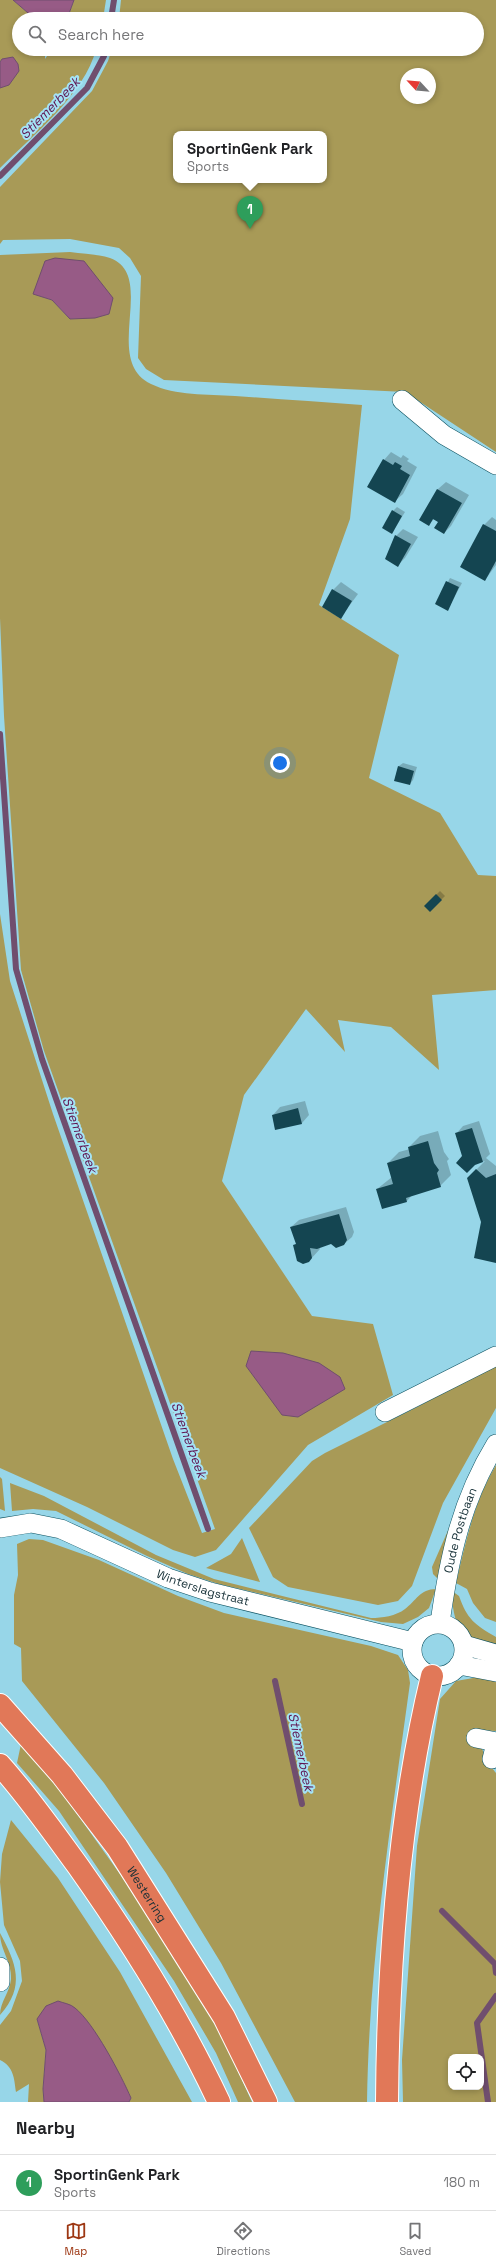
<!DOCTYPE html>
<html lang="en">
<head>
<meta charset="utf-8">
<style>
  :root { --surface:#fff; --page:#f2f2f2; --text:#202124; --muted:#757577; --line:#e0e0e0; --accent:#9d3713 }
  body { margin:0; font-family:"Space Grotesk",sans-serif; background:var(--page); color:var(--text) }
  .controls { position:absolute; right:12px; bottom:12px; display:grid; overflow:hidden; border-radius:8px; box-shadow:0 2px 6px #0003 }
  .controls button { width:36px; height:36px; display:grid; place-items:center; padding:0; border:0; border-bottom:1px solid var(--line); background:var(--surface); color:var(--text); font:20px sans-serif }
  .compass { position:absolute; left:400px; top:68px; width:36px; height:36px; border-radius:50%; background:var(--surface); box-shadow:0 2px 6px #0003; rotate:296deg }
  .you { position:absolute; left:280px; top:763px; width:14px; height:14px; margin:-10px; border:3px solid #fff; border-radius:50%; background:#1a73e8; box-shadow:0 0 0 6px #1a73e833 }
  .badge { display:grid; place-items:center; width:26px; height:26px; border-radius:50%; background:var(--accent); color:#fff; font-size:13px; font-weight:700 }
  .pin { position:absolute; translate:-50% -33px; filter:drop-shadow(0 1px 2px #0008) }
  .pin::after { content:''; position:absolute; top:21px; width:14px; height:12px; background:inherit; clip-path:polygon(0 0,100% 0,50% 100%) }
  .popup { position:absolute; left:173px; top:131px; width:154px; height:52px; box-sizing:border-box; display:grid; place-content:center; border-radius:8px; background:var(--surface); filter:drop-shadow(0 1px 3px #0005); font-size:13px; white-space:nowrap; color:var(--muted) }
  .popup b { font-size:15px; color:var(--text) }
  .popup::after { content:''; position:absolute; left:50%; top:100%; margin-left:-8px; border:8px solid transparent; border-top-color:var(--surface) }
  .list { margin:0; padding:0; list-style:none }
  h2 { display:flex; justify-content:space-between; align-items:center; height:52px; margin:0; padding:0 16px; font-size:17px }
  h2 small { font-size:13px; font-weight:400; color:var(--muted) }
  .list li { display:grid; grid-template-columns:26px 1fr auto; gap:12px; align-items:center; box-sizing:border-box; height:56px; padding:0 16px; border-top:1px solid var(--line) }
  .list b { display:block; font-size:15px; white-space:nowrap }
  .list p { margin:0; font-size:13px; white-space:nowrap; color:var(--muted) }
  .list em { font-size:13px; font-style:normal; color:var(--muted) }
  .icon { flex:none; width:22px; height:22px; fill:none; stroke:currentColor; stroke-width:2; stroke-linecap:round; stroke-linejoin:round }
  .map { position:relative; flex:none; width:496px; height:2102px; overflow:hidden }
  .search { position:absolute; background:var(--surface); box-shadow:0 2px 6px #0003; left:12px; right:12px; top:12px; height:44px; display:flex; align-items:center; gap:10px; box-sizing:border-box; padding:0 14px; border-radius:22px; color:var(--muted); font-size:15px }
  .sheet { height:108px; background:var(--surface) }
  nav { display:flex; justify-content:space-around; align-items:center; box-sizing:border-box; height:56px; border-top:1px solid var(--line); background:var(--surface); font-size:11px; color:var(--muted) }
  nav a { display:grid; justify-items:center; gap:2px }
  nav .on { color:var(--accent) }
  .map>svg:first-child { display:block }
  .green { fill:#a89a57; fill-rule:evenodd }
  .water { fill:#975b86; stroke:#704e6e }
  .shadow { fill:#0003 }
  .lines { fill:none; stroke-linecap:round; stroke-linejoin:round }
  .stream { stroke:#704e6e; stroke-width:6 }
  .building { fill:#144551 }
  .minor-casing { stroke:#0b5160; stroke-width:20 }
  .highway-casing { stroke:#fff; stroke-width:24 }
  .minor { stroke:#fff; stroke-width:19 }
  .highway { stroke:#e17858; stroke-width:22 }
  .labels { text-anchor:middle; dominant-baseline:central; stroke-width:4; stroke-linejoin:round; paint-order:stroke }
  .street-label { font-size:12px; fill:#152f36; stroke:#a4e3f5 }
  .water-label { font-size:13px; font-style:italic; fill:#5f134f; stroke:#a4e3f5 }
</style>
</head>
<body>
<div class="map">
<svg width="496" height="2102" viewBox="0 0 496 2102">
  <rect width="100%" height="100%" fill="#97d6e8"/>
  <g class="green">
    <path d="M0 0H13L35 19H19V49H45V59L52 49H96C85 94 32 136 0 168V88L2 59 0 62Z"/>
    <polygon points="74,0 106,0 103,19 67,19"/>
    <path d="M121 0H496V452L405 392 164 380 146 369 138 358 141 276 130 258 119 248 70 239 3 240 0 244V187L92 91 108 61 112 49H477V19H119ZM406 74H430V98H406ZM176 134H324V180H176Z"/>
    <path d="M70 252C83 254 98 254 110 258 158 276 101 360 151 384 176 396 207 394 235 396 277 399 320 402 362 405L350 519 319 605 399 655 369 778 440 813 478 875 496 876V990L432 995 439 1070 391 1027 338 1020 345 1052 306 1009 244 1095 222 1181 312 1316 373 1324 393 1395 308 1445 216 1550 195 1557 173 1550 87 1507 0 1468V914L10 981 53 1114 173 1459 202 1533 215 1529 44 1051 21 970 4 716 0 618V255ZM34 294 109 314 70 319 52 300Z"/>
    <polygon points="496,1362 496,1408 443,1503 412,1586 398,1601 378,1605 288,1587 273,1577 249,1528 312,1461 325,1453 419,1406"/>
    <path d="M496 1465V1622L485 1618 473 1603 467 1589 456 1583C466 1541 474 1502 496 1465Z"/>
    <polygon points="0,1477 2,1479 5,1511 0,1509"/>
    <path d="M10 1483 44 1496 156 1555 214 1579 371 1618C382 1618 396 1616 405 1609 416 1601 420 1589 436 1589L429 1608 418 1617 403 1624 381 1622 219 1584 188 1574 147 1556 56 1511 33 1509 12 1511Z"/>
    <polygon points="460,1503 438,1579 433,1574 432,1567"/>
    <polygon points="242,1538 260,1582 206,1568 231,1554"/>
    <path d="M29 1539 43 1540 99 1560 178 1596 224 1613 371 1646 398 1655 408 1670 410 1683C391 1822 369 1961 367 2102H295L221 1963 166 1873 104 1783 22 1681 21 1648 14 1644V1595L18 1575 17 1544Z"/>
    <path d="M452 1591 459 1596C467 1619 475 1625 496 1637V1646C489 1645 481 1644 474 1641 455 1634 452 1608 452 1591Z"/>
    <path d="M479 1677 496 1681V1731L470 1730 469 1743C483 1747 482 1747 486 1760 488 1764 493 1769 496 1773V2102H403L402 2060 417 1846 440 1699 456 1681ZM451 2057H481V2087H451Z"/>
    <polygon points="21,1744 62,1793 155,1923 223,2038 252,2102 238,2102 216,2053 174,1981 59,1811 17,1763"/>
    <path d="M11 1820 58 1878 120 1972 192 2102H129L131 2098 37 2019 46 2050 43 2089 44 2102H28L29 2084 16 2092C14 2078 14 2067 0 2060V2025L11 2011 22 1981 20 1961 4 1925 0 1882 2 1854Z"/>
    <path d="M0 1933C16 1963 26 1986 0 2015 0 2002 10 1992 11 1979 12 1962 0 1950 0 1933Z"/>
  </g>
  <g class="water">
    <polygon points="13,0 74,0 67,19 35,19"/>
    <polygon points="13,57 18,64 19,71 9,85 0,88 0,62 2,59"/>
    <polygon points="55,258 84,261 113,298 109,314 95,318 70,319 52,300 33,294 45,261"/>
    <polygon points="251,1351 283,1353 319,1363 340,1377 345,1389 298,1417 282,1415 246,1366"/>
    <path d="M58 2001C63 2003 71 2004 75 2008 94 2023 121 2075 131 2098L129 2102H44L43 2089 46 2050 37 2019 46 2006Z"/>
  </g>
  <g class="shadow">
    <polygon points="391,452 401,458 403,455 409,459 407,461 417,467 403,494 395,501 384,460"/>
    <polygon points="446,482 469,495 451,526 444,533 439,522 434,519 429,524 421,519 438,489"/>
    <polygon points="397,507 405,512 392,533 393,511"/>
    <polygon points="492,517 496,520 496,565 485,580 484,525"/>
    <polygon points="403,529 418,537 405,558 398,565 396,536"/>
    <polygon points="450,578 462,583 448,609 436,604"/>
    <polygon points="341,582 358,594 341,617 333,590"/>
    <polygon points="403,763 417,767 413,780 410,784 395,780 399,766"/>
    <polygon points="440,891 445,896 430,911 425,906"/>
    <polygon points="305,1101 309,1115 302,1123 276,1129 273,1115 280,1107"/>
    <polygon points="479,1121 490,1154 486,1158 496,1166 496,1262 468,1178 485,1161 475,1164 463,1156 456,1134 463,1126"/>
    <polygon points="438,1131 444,1152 449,1159 447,1161 451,1175 440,1186 413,1194 407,1201 377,1189 392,1177 388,1163 399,1152 410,1149 409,1147 420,1136"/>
    <polygon points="346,1207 354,1232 352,1237 344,1244 331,1243 319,1247 320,1249 309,1261 297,1244 291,1227 299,1220"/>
  </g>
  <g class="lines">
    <g class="stream">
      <polyline points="111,19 114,0"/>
      <polyline points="0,176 87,88 104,56 105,49"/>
      <polyline points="0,734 16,969 42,1059 208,1529"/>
      <polyline points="275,1681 302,1804"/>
      <polyline points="442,1911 495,1964 496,1973"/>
      <polyline points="488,2102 477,2023 496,1996"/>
    </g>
  </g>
  <g class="building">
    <polygon points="383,459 393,465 395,462 402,466 400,469 410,475 395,503 367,487"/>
    <polygon points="437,489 462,503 444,534 434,528 438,522 433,519 429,526 419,520"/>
    <polygon points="392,510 402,516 392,534 382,528"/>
    <polygon points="483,524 496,531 496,561 485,581 460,567"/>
    <polygon points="395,535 411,544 398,567 385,559"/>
    <polygon points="446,581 459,587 448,611 435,604"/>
    <polygon points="332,589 352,601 341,619 322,607"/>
    <polygon points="398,766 414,771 410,785 394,781"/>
    <polygon points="436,894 442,900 430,912 424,906"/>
    <polygon points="298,1108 302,1124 275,1130 272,1115"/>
    <polygon points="472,1128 483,1162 475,1165 467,1173 456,1163 462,1156 455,1133"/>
    <polygon points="428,1141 434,1163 439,1170 437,1173 441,1187 406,1198 407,1202 382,1209 376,1189 393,1184 387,1163 410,1156 408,1147"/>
    <polygon points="476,1169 486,1178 496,1174 496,1263 474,1258 481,1222 467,1178"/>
    <polygon points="339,1214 347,1240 344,1245 336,1248 331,1244 317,1249 310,1248 312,1258 309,1262 303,1264 297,1261 293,1245 296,1244 290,1227"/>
  </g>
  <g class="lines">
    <defs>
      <g id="minor">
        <polyline points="402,400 444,435 496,465"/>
        <polyline points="385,1412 496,1356"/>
        <path id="s1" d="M0 1528 31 1523 61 1529 168 1578 210 1592 413 1642"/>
        <path id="s2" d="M440 1623C449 1558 461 1501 496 1444"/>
        <circle cx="438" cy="1650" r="26"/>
        <polyline points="464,1645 496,1654"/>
        <polyline points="459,1665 496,1672"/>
        <polyline points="476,1738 496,1742"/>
        <polyline points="492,1759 496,1743"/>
        <polyline points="0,1967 0,1982"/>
      </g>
      <g id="highway">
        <path id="s3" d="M0 1705 62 1775 117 1847 224 2017 266 2102"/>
        <path d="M0 1765C28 1796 53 1832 78 1866 131 1941 180 2019 219 2102"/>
        <path d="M387 2102C388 1962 399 1812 432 1676"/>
      </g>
    </defs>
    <use href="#minor" class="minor-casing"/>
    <use href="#highway" class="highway-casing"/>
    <use href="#minor" class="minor"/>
    <use href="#highway" class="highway"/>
  </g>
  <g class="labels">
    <g class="street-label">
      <text stroke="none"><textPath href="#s2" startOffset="95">Oude Postbaan</textPath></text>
      <text stroke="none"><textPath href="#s1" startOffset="216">Winterslagstraat</textPath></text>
      <text stroke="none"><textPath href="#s3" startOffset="240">Westerring</textPath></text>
    </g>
    <g class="water-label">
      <text transform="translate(50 108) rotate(-46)">Stiemerbeek</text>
      <text transform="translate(80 1135) rotate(70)">Stiemerbeek</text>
      <text transform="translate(189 1440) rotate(70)">Stiemerbeek</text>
      <text transform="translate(301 1752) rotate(78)">Stiemerbeek</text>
    </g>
  </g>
</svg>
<div class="controls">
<button><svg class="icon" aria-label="locate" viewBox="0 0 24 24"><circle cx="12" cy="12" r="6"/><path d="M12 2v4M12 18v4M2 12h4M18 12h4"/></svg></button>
</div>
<svg class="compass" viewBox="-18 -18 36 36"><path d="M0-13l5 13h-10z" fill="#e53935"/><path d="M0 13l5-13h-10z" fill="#757577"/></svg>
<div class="you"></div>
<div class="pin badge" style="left:250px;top:229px;background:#2e9e5b">1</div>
<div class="popup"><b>SportinGenk Park</b>Sports</div>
<div class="search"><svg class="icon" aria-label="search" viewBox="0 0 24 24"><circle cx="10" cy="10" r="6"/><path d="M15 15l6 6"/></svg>Search here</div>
</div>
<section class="sheet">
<h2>Nearby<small></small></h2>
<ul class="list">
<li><span class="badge" style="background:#2e9e5b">1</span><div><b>SportinGenk Park</b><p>Sports</p></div><em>180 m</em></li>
</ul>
</section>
<nav>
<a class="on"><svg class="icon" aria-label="map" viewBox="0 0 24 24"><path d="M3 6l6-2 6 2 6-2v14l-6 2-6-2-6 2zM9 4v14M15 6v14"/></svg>Map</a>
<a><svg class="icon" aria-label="directions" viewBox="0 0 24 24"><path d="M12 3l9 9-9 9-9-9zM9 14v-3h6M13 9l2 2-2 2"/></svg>Directions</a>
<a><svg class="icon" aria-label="saved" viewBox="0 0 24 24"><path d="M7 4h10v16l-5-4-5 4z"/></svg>Saved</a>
</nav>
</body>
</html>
